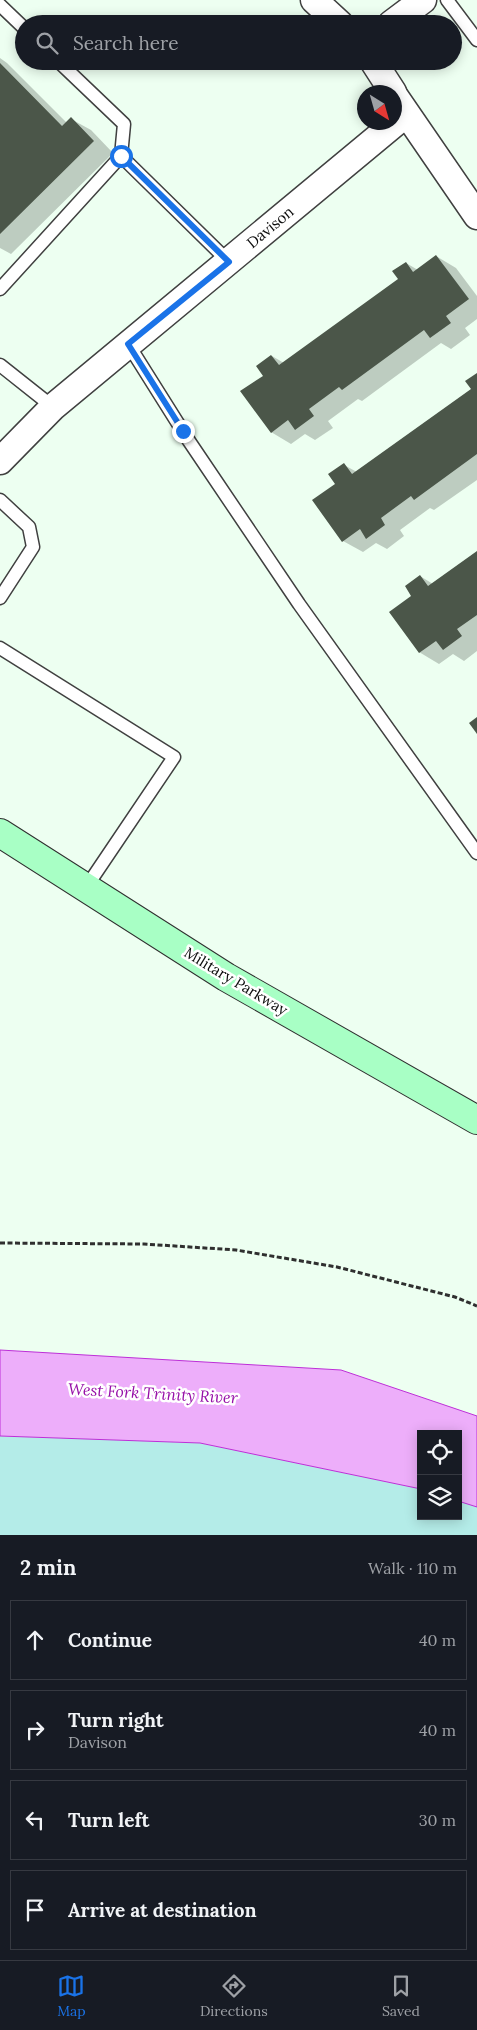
<!DOCTYPE html>
<html lang="en">
<head>
<meta charset="utf-8">
<style>
  :root { --surface:#171b24; --page:#242831; --text:#f1f3f6; --muted:#9ea1a6; --line:#363941; --accent:#1a73e8 }
  body { margin:0; font-family:Lora,serif; background:var(--page); color:var(--text) }
  .controls { position:absolute; right:15px; bottom:15px; display:grid; overflow:hidden; border-radius:0px; box-shadow:0 2px 12px #0003 }
  .controls button { width:45px; height:45px; display:grid; place-items:center; padding:0; border:0; border-bottom:1px solid var(--line); background:var(--surface); color:var(--text); font:25px sans-serif }
  .compass { position:absolute; left:357px; top:85px; width:45px; height:45px; border-radius:50%; background:var(--surface); box-shadow:0 2px 12px #0003; rotate:143deg }
  .stop { position:absolute; width:15px; height:15px; margin:-11px; border:4px solid #1a73e8; border-radius:50%; background:#fff }
  .stop.end { background:#1a73e8; border-color:#fff; box-shadow:0 1px 5px #0008 }
  .list { margin:0; padding:0; list-style:none }
  h2 { display:flex; justify-content:space-between; align-items:center; height:65px; margin:0; padding:0 20px; font-size:21px }
  h2 small { font-size:16px; font-weight:400; color:var(--muted) }
  .list li { display:grid; grid-template-columns:32px 1fr auto; gap:15px; align-items:center; box-sizing:border-box; height:80px; margin:0 10px 10px; padding:0 10px; border:1px solid var(--line); border-radius:0px }
  .list b { display:block; font-size:19px; white-space:nowrap }
  .list p { margin:0; font-size:16px; white-space:nowrap; color:var(--muted) }
  .list em { font-size:16px; font-style:normal; color:var(--muted) }
  .icon { flex:none; width:28px; height:28px; fill:none; stroke:currentColor; stroke-width:2; stroke-linecap:round; stroke-linejoin:round }
  .map { position:relative; flex:none; width:477px; height:1535px; overflow:hidden }
  .search { position:absolute; background:var(--surface); box-shadow:0 2px 12px #0003; left:15px; right:15px; top:15px; height:55px; display:flex; align-items:center; gap:12px; box-sizing:border-box; padding:0 18px; border-radius:28px; color:var(--muted); font-size:19px }
  .sheet { height:425px; background:var(--surface) }
  nav { display:flex; justify-content:space-around; align-items:center; box-sizing:border-box; height:70px; border-top:1px solid var(--line); background:var(--surface); font-size:14px; color:var(--muted) }
  nav a { display:grid; justify-items:center; gap:2px }
  nav .on { color:var(--accent) }
  .map>svg:first-child { display:block }
  .green { fill:#b4ece8 }
  .water { fill:#edaefa; stroke:#bd2fd7 }
  .shadow { fill:#0003 }
  .building { fill:#4b5649 }
  .lines { fill:none; stroke-linecap:round; stroke-linejoin:round }
  .lane-casing { stroke:#404040; stroke-width:15 }
  .street-casing { stroke:#404040; stroke-width:29 }
  .secondary-casing { stroke:#2f2f2f; stroke-width:30 }
  .path { stroke:#2f2f2f; stroke-width:3; stroke-dasharray:5 2.5; stroke-linecap:butt }
  .lane { stroke:#fff; stroke-width:12 }
  .street { stroke:#fff; stroke-width:26 }
  .secondary { stroke:#a8ffc5; stroke-width:28 }
  .route { stroke:#1a73e8; stroke-width:6 }
  .labels { text-anchor:middle; dominant-baseline:central; stroke-width:5; stroke-linejoin:round; paint-order:stroke }
  .street-label { font-size:15px; fill:#0d0d0d; stroke:#fff }
  .water-label { font-size:16px; font-style:italic; fill:#960ea7; stroke:#fff }
</style>
</head>
<body>
<div class="map">
<svg width="477" height="1535" viewBox="0 0 477 1535">
  <rect width="100%" height="100%" fill="#edfff1"/>
  <polygon class="green" points="0,1436 200,1443 421,1489 421,1516 458,1516 458,1501 477,1507 477,1535 0,1535"/>
  <polygon class="water" points="0,1350 341,1370 477,1416 477,1507 458,1501 458,1434 421,1434 421,1489 200,1443 0,1436"/>
  <g class="shadow">
    <polygon points="0,58 7,63 67,123 71,119 91,130 113,153 11,254 0,248"/>
    <polygon points="436,256 456,268 477,296 477,319 465,328 470,335 451,349 441,343 362,401 358,399 328,421 333,428 315,440 305,434 291,444 271,432 265,376 272,356 284,363 400,279 406,263 418,270"/>
    <polygon points="477,375 477,480 434,510 430,508 400,530 404,536 387,549 376,543 363,552 343,541 337,484 344,465 357,472 473,390"/>
    <polygon points="477,552 477,651 464,661 453,654 439,664 419,652 413,596 420,576 433,584"/>
  </g>
  <g class="building">
    <polygon points="0,63 62,126 71,117 94,141 0,234"/>
    <polygon points="436,255 469,299 446,316 451,323 430,338 424,330 342,390 339,387 309,409 314,416 295,430 288,420 271,433 240,391 263,376 256,366 271,355 279,365 398,279 392,271 406,262 413,272"/>
    <polygon points="477,373 477,454 414,500 411,496 381,518 385,525 366,539 360,529 342,542 312,500 335,484 328,474 344,463 352,474 471,389 465,381"/>
    <polygon points="477,551 477,615 457,629 462,636 443,650 436,641 419,653 389,612 411,596 405,586 420,575 428,586"/>
    <polygon points="477,717 477,734 469,723"/>
  </g>
  <g class="lines">
    <defs>
      <g id="lane">
        <polyline points="447,0 477,40"/>
        <polyline points="0,5 24,28"/>
        <polyline points="121,156 229,262"/>
        <polyline points="0,289 121,156 124,124 58,61"/>
        <polyline points="128,344 189,441 299,604 477,853"/>
        <polyline points="0,365 53,407"/>
        <polyline points="0,500 29,527 33,547 0,598"/>
        <polyline points="0,648 174,757 85,889"/>
      </g>
      <g id="street">
        <polyline points="314,0 340,24"/>
        <polyline points="391,24 423,0"/>
        <polyline points="373,61 393,92"/>
        <polyline points="394,95 477,216"/>
        <polyline points="0,461 53,407 406,114"/>
      </g>
      <polyline id="secondary" points="0,833 226,977 477,1120"/>
    </defs>
    <use href="#lane" class="lane-casing"/>
    <use href="#street" class="street-casing"/>
    <use href="#secondary" class="secondary-casing"/>
    <polyline class="path" points="0,1243 144,1244 236,1250 337,1267 455,1297 477,1306"/>
    <use href="#lane" class="lane"/>
    <use href="#street" class="street"/>
    <use href="#secondary" class="secondary"/>
  </g>
  <g class="lines">
    <polyline class="route" points="121,156 229,262 128,344 183,431"/>
  </g>
  <g class="labels">
    <g class="street-label">
      <text transform="translate(270 227) rotate(-40)">Davison</text>
      <text transform="translate(236 981) rotate(31)">Military Parkway</text>
    </g>
    <g class="water-label">
      <text transform="translate(153 1393) rotate(3)">West Fork Trinity River</text>
    </g>
  </g>
</svg>
<div class="controls">
<button><svg class="icon" aria-label="locate" viewBox="0 0 24 24"><circle cx="12" cy="12" r="6"/><path d="M12 2v4M12 18v4M2 12h4M18 12h4"/></svg></button>
<button><svg class="icon" aria-label="layers" viewBox="0 0 24 24"><path d="M12 4l9 5-9 5-9-5zM3 14l9 5 9-5"/></svg></button>
</div>
<svg class="compass" viewBox="-18 -18 36 36"><path d="M0-13l5 13h-10z" fill="#e53935"/><path d="M0 13l5-13h-10z" fill="#9ea1a6"/></svg>
<div class="stop" style="left:121px;top:156px"></div>
<div class="stop end" style="left:183px;top:431px"></div>
<div class="search"><svg class="icon" aria-label="search" viewBox="0 0 24 24"><circle cx="10" cy="10" r="6"/><path d="M15 15l6 6"/></svg>Search here</div>
</div>
<section class="sheet">
<h2>2 min<small>Walk · 110 m</small></h2>
<ul class="list">
<li><svg class="icon" aria-label="ahead" viewBox="0 0 24 24"><path d="M12 20V5M6 11l6-6 6 6"/></svg><div><b>Continue</b></div><em>40 m</em></li>
<li><svg class="icon" aria-label="right" viewBox="0 0 24 24"><path d="M7 20v-9h11M14 6l5 5-5 5"/></svg><div><b>Turn right</b><p>Davison</p></div><em>40 m</em></li>
<li><svg class="icon" aria-label="left" viewBox="0 0 24 24"><path d="M17 20v-9H6M10 6l-5 5 5 5"/></svg><div><b>Turn left</b></div><em>30 m</em></li>
<li><svg class="icon" aria-label="arrive" viewBox="0 0 24 24"><path d="M6 21V4h12l-3 4 3 4H6"/></svg><div><b>Arrive at destination</b></div></li>
</ul>
</section>
<nav>
<a class="on"><svg class="icon" aria-label="map" viewBox="0 0 24 24"><path d="M3 6l6-2 6 2 6-2v14l-6 2-6-2-6 2zM9 4v14M15 6v14"/></svg>Map</a>
<a><svg class="icon" aria-label="directions" viewBox="0 0 24 24"><path d="M12 3l9 9-9 9-9-9zM9 14v-3h6M13 9l2 2-2 2"/></svg>Directions</a>
<a><svg class="icon" aria-label="saved" viewBox="0 0 24 24"><path d="M7 4h10v16l-5-4-5 4z"/></svg>Saved</a>
</nav>
</body>
</html>
